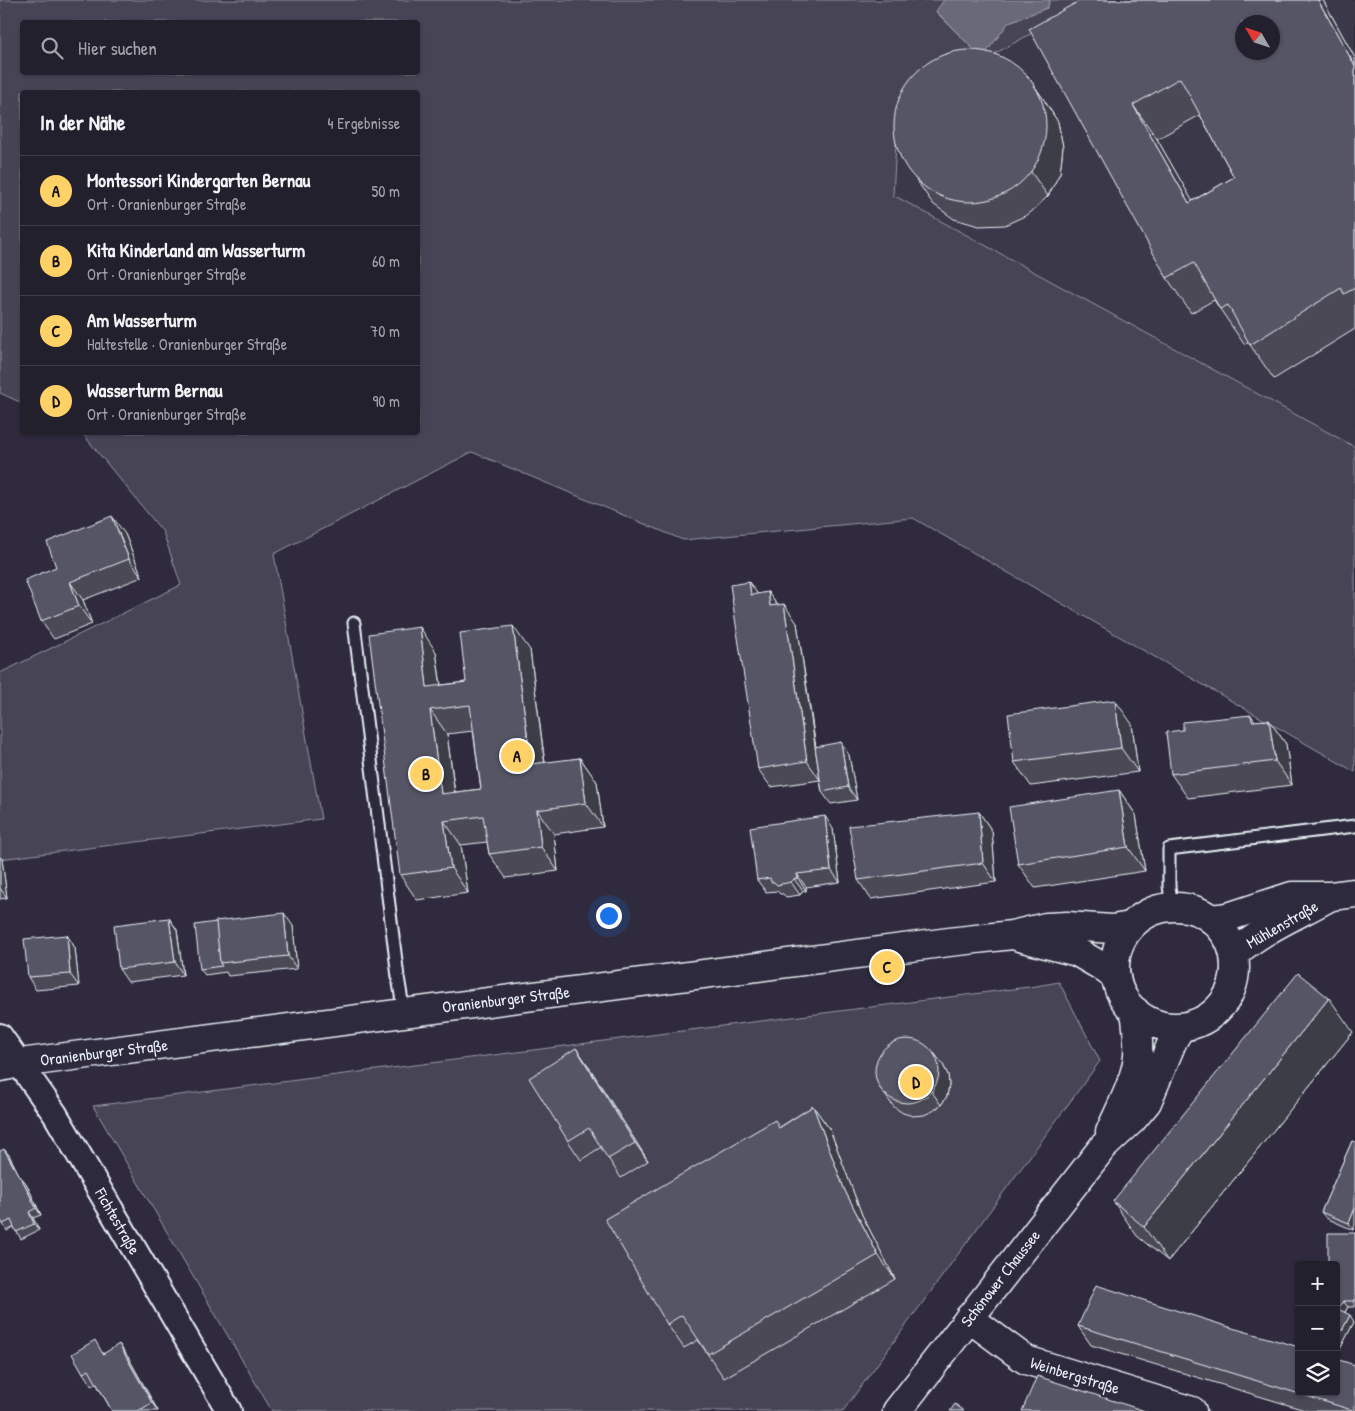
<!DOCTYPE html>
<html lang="de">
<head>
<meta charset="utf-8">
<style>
  :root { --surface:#23202e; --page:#2b2836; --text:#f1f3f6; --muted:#a3a3aa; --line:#403e4a; --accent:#ffd166 }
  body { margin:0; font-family:"Patrick Hand",sans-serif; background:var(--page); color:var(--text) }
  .controls { position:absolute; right:15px; bottom:15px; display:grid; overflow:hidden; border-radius:5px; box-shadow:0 1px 4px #0004 }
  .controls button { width:45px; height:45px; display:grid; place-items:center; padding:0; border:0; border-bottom:1px solid var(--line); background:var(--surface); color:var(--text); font:25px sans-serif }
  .compass { position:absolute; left:1235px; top:15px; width:45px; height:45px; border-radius:50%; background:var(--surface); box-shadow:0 1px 4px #0004; rotate:309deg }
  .you { position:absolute; left:608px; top:915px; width:18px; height:18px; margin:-12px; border:4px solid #fff; border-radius:50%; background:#1a73e8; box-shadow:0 0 0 8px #1a73e833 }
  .badge { display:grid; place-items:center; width:32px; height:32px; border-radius:50%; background:var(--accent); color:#111; font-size:16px; font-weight:700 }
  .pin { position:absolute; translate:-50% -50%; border:2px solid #fff; box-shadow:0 1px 5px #0006 }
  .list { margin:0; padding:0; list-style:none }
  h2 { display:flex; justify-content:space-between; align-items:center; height:65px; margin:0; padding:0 20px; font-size:21px }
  h2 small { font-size:16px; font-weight:400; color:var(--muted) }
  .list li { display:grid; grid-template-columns:32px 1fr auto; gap:15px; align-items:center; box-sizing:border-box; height:70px; padding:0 20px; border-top:1px solid var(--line) }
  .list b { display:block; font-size:19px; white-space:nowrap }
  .list p { margin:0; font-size:16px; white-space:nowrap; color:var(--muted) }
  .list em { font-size:16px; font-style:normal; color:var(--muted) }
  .icon { flex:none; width:28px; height:28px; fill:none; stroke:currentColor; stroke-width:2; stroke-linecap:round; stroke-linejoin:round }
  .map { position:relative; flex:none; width:1355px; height:1411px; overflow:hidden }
  .search { position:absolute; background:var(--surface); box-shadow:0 1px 4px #0004; left:20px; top:20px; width:400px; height:55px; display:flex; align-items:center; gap:12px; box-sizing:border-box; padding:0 18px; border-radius:5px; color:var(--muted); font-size:19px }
  .panel { position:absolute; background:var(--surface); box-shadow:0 1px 4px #0004; left:20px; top:90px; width:400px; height:345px; border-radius:5px }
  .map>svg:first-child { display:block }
  .built { fill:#3b3749; fill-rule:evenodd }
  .green { fill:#464455; stroke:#979aa6; fill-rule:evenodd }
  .water { fill:#696978; stroke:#9c9fab }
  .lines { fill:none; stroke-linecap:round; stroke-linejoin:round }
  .lane-casing { stroke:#e8f1f8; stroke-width:15 }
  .street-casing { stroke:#e8f1f8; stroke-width:28 }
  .secondary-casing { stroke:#e8f1f8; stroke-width:31 }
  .lane { stroke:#2f2a3d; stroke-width:11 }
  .street { stroke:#2f2a3d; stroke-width:24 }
  .secondary { stroke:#2f2a3d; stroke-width:28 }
  .wall { fill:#4b4957; stroke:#e8f1f8; fill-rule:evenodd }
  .shaded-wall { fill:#3d3c47; stroke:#e8f1f8 }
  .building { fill:#575565; stroke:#e8f1f8; fill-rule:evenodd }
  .labels { text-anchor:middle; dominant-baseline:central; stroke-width:4.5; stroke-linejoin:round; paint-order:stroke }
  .street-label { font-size:16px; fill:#e8f1f8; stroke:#2f2a3d }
</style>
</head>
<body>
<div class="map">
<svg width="1355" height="1411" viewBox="0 0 1355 1411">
  <rect width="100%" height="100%" fill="#2f2a3d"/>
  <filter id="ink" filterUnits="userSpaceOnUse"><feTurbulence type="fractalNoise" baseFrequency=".02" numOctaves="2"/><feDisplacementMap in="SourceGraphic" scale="10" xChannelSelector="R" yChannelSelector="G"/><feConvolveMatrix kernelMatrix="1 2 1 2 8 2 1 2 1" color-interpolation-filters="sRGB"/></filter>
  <g filter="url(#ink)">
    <path class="built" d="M1093 0H1355V447L893 195 897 107ZM1242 22H1272V52H1242Z"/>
    <g class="green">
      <path d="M0 0H944L936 12 982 58 1009 22 1047 8 1050 0H1092L898 107 893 195 1355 447V772L913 518 683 540 472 452 274 554 321 819 0 859V673L181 585 163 532 82 433 418 432V92H22V403L0 393ZM22 22H418V72H22Z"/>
      <polygon points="1059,982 1100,1061 843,1411 272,1411 93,1106 1036,986"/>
    </g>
    <polygon class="water" points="944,0 1050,0 1047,8 1009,22 982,58 936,11"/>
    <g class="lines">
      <defs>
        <g id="lane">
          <polyline points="354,623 398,977 404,1013"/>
          <polyline points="1172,907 1169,886 1169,849 1355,826"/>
        </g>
        <polyline id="street" points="0,1036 55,1114 229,1411"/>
        <g id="secondary">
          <circle cx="1175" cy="967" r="60"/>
          <polyline points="1211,919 1228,917 1292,896 1331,896 1355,893"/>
          <polyline points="1019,937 1077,952 1101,966 1116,977"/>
          <path d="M1234 954C1261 930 1297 915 1329 897"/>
          <polyline points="0,1067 20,1063 949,942 1012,935 1046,927 1067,926 1112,929 1131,926"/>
          <path d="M1110 1132C1120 1109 1136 1080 1138 1055 1139 1040 1137 1025 1135 1011"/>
          <polyline points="969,1318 1026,1360 1192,1411"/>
          <polyline points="897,1411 1103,1147 1132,1120 1147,1102 1173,1040 1181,1027"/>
        </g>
      </defs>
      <use href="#lane" class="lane-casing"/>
      <use href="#street" class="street-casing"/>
      <use href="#secondary" class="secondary-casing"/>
      <use href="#lane" class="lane"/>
      <use href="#street" class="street"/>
      <use href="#secondary" class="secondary"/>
    </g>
    <g class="wall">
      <path d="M1081 0H1323L1355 58V329L1274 379 1248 342 1244 344 1220 309 1214 300 1191 313 1167 278ZM1200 115 1234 177 1192 201 1157 139Z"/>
      <polygon points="1027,75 1044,100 1058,122 1063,147 1060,173 1048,196 1029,214 1005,225 979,226 954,219 933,204 901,158"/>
      <polygon points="125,534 142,577 83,600 92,624 54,639 41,621 56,567"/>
      <polygon points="768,592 777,605 797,623 816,747 849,755 857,800 831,804 822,792 820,780 771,787 758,769 757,594"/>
      <path d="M530 650 545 763 580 758 597 782 603 827 554 834 558 871 506 878 489 854 487 842 461 845 468 893 417 900 400 875 436 652 441 685 466 682ZM473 731 481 789 455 792 447 734Z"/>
      <polygon points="1251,715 1255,721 1269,720 1286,744 1292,785 1188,798 1171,774 1183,730"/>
      <polygon points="1132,724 1138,772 1031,786 1014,762"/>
      <polygon points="1119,790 1136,815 1145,871 1035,888 1018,864"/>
      <polygon points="979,812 992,831 996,882 871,899 858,880"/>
      <polygon points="833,829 840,882 806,887 806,891 803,891 800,895 786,897 783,894 780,894 777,891 766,892 757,880"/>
      <polygon points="0,857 2,859 7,898 0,899"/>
      <polygon points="169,918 177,930 183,975 128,982 119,969"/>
      <polygon points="293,926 297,969 228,976 226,972 205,975 200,969"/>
      <polygon points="67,935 75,948 79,986 36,990 28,977"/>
      <polygon points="1353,1032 1168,1261 1137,1236 1113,1201"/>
      <polygon points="576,1048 589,1067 648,1161 621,1178 601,1147 581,1160 568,1141"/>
      <polygon points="934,1053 943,1065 948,1075 949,1085 947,1096 941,1105 933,1111 924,1115 913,1116 903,1113 894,1107 879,1087"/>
      <polygon points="813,1106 830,1130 862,1215 895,1279 724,1378 698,1340 684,1348 667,1324 780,1127"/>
      <polygon points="1352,1141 1353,1230 1326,1218 1321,1212"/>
      <polygon points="9,1155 20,1177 26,1183 41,1215 33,1218 39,1230 21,1239 14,1227 7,1231 3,1224"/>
      <polygon points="1355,1233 1355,1307 1348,1307 1345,1312 1354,1322 1336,1357 1336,1265"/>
      <polygon points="1078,1326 1229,1327 1355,1411 1308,1411 1091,1345"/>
      <polygon points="104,1353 128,1357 158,1411 112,1411 96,1383 92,1386 83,1373"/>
    </g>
    <g class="shaded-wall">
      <polygon points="1318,0 1323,0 1355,58 1355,66"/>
      <polygon points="1027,75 1044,100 1058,122 1063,147 1060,173 1048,196 1031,172"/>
      <polygon points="1133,105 1157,139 1213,237 1189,203"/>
      <polygon points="112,516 125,534 142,577 129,559"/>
      <polygon points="70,582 83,600 92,624 79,606"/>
      <polygon points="749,582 762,600 751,595"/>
      <polygon points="768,592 781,611 770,606"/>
      <polygon points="784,604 797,623 820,780 807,761"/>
      <polygon points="513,626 530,650 548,789 531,764"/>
      <polygon points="420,627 436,652 444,708 427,687"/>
      <polygon points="1115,700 1132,724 1138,772 1121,748"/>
      <polygon points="430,710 447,734 458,818 441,794"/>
      <polygon points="1269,720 1286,744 1292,785 1275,761"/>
      <polygon points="841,742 849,755 857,800 848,787"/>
      <polygon points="580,758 597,782 603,827 586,803"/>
      <polygon points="1119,790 1136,815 1145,871 1128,847"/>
      <polygon points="537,810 554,834 558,871 541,847"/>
      <polygon points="979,812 992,831 996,882 983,863"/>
      <polygon points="825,816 833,829 840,882 831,870"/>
      <polygon points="444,821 461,845 468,893 451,868"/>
      <polygon points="0,857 2,859 7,898 0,888"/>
      <polygon points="797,874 806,887 806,891 798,878"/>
      <polygon points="794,879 803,891 800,895 791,882"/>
      <polygon points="284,913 293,926 297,969 288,956"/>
      <polygon points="169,918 177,930 183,975 175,962"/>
      <polygon points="67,935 75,948 79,986 70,974"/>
      <polygon points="1329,998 1353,1032 1168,1261 1144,1227"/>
      <polygon points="576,1048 589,1067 648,1161 635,1143"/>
      <polygon points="934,1053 943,1065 948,1075 949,1085 947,1096 941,1105 932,1092"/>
      <polygon points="813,1106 830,1130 862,1215 895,1279 878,1255 845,1191"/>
      <polygon points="4,1149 9,1155 24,1184 20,1178"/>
      <polygon points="21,1177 26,1183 41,1215 36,1208"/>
      <polygon points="1355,1208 1355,1225 1353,1230 1349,1223"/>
      <polygon points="29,1212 33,1218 39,1230 34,1224"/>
      <polygon points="1343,1301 1348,1307 1343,1315 1338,1309"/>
      <polygon points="1350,1315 1354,1322 1336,1357 1336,1342"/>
      <polygon points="119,1344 128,1357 158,1411 152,1403"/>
    </g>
    <g class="building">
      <path d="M1081 0H1318L1355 66V288L1344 294 1341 288 1250 345 1228 305 1220 309 1194 263 1167 278 1029 29ZM1242 22H1272V52H1242ZM1180 78 1234 177 1189 203 1133 105Z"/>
      <circle cx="970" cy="126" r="76"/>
      <polygon points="112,516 129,559 70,582 79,606 41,621 25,580 56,567 47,542"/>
      <polygon points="749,582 751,595 768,592 770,606 784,604 807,761 758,769 730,585"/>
      <path d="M513 626 531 764 580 758 586 803 537 810 541 847 489 854 483 816 444 821 451 868 400 875 369 634 420 627 427 687 466 682 460 633ZM470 705 481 789 441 794 430 710Z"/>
      <polygon points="1115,700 1121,748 1014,762 1008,714"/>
      <polygon points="1251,715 1252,721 1269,720 1275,761 1171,774 1166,732 1183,730 1183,722"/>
      <polygon points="841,742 848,787 822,792 815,747"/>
      <polygon points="1119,790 1128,847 1018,864 1009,807"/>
      <polygon points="979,812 983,863 858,880 849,826"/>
      <polygon points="825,816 831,870 797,874 798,878 794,879 791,882 777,885 774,882 771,882 770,878 757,880 750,827"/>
      <polygon points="284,913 288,956 220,963 215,921"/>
      <polygon points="169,918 175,962 119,969 114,925"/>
      <polygon points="216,922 220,963 222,966 200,969 195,925"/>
      <polygon points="67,935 70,974 28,977 24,939"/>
      <polygon points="1298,973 1329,998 1144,1227 1113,1201"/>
      <circle cx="907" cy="1071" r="32"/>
      <polygon points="576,1048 635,1143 608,1159 589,1128 568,1141 529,1078"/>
      <polygon points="813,1106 845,1191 878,1255 708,1354 682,1315 667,1324 605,1219 775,1120 779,1128"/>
      <polygon points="1352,1141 1355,1142 1355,1208 1349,1223 1321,1212"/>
      <polygon points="4,1149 20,1178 21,1177 36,1208 29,1212 34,1224 16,1232 11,1220 3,1224 0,1219 0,1151"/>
      <polygon points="1328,1233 1355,1233 1355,1301 1343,1301 1338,1309 1350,1315 1336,1342 1336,1265 1328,1265"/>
      <polygon points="1096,1285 1229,1327 1299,1347 1299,1392 1336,1392 1336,1359 1355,1365 1355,1411 1078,1326"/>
      <polygon points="95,1340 103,1354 119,1344 152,1403 138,1411 112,1411 89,1370 83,1373 72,1354"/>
      <polygon points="1037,1376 1145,1411 1022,1411"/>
      <polygon points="955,1404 964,1411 950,1411"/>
    </g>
  </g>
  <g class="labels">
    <g class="street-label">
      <text transform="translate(1282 924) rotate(-30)">Mühlenstraße</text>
      <text transform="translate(506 999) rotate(-7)">Oranienburger Straße</text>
      <text transform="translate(104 1052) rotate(-7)">Oranienburger Straße</text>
      <text transform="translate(118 1221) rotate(60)">Fichtestraße</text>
      <text transform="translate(1000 1278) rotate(-52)">Schönower Chaussee</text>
      <text transform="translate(1075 1375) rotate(17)">Weinbergstraße</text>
    </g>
  </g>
</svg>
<div class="controls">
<button>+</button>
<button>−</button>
<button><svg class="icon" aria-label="layers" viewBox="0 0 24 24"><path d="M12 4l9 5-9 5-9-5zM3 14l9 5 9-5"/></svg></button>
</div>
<svg class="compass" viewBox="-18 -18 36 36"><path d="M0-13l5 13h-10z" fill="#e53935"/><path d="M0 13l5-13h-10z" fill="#a3a3aa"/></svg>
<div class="you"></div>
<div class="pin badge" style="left:517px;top:756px">A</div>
<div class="pin badge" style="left:426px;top:774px">B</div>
<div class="pin badge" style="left:887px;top:967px">C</div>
<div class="pin badge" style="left:916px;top:1082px">D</div>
<div class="search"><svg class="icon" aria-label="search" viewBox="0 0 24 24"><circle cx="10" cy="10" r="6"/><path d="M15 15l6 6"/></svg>Hier suchen</div>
<section class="panel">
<h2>In der Nähe<small>4 Ergebnisse</small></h2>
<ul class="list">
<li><span class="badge">A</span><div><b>Montessori Kindergarten Bernau</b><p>Ort · Oranienburger Straße</p></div><em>50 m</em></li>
<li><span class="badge">B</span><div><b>Kita Kinderland am Wasserturm</b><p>Ort · Oranienburger Straße</p></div><em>60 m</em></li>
<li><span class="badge">C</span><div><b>Am Wasserturm</b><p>Haltestelle · Oranienburger Straße</p></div><em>70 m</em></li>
<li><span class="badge">D</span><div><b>Wasserturm Bernau</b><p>Ort · Oranienburger Straße</p></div><em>90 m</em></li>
</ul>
</section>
</div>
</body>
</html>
